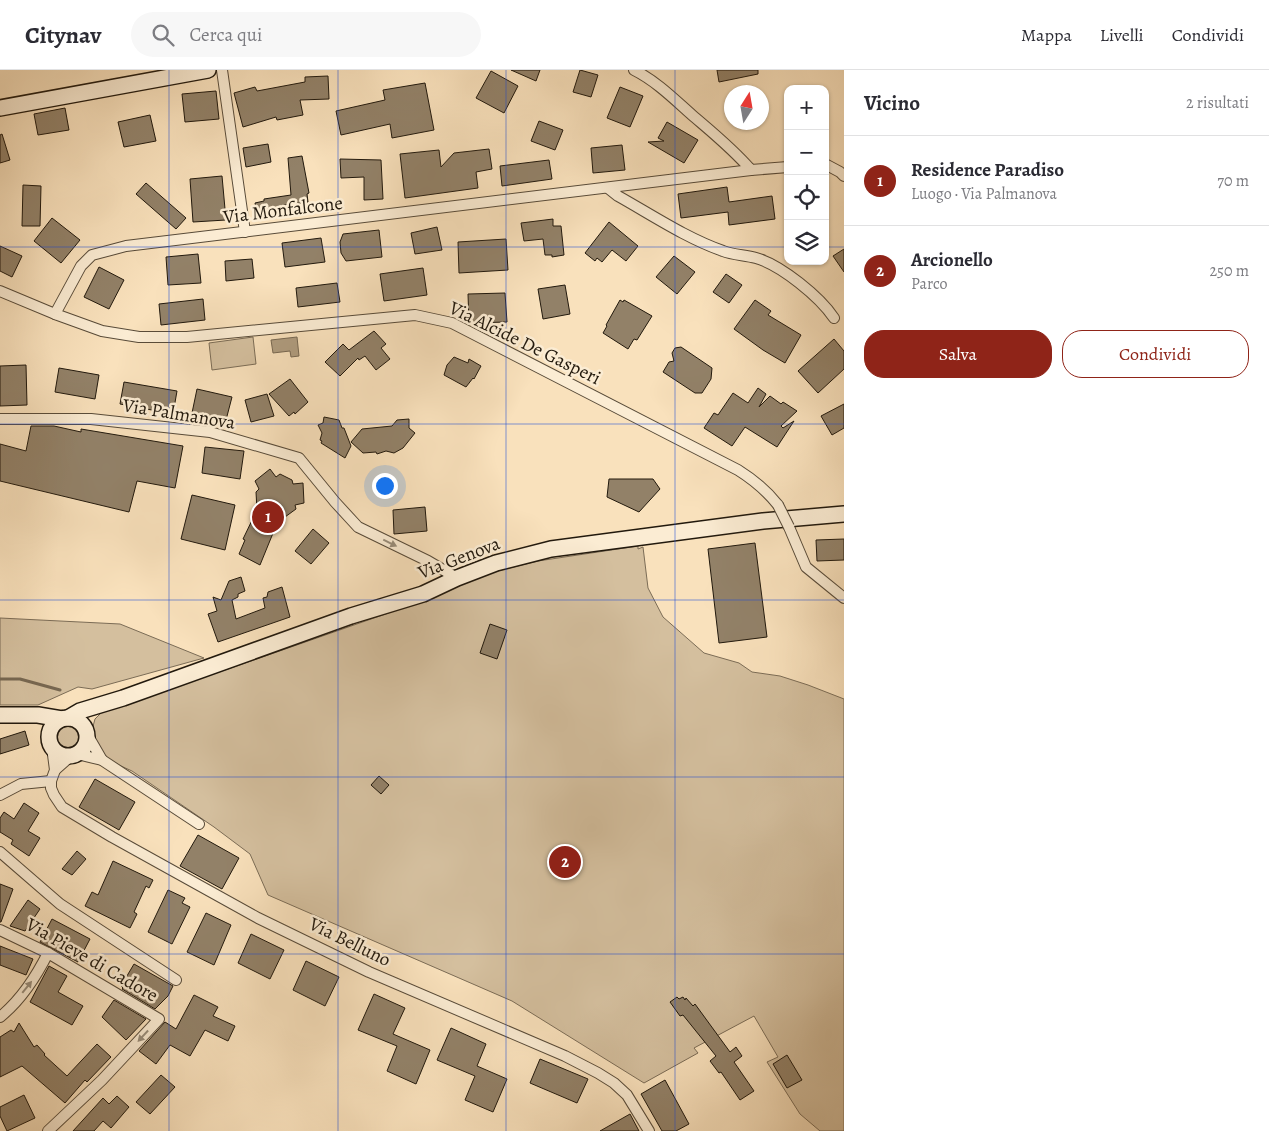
<!DOCTYPE html>
<html lang="it">
<head>
<meta charset="utf-8">
<style>
  :root { --surface:#fff; --page:#f7f7f7; --text:#2b2b33; --muted:#7c7c81; --line:#e1e1e2; --accent:#8f2418 }
  body { margin:0; font-family:Alegreya,serif; background:var(--page); color:var(--text) }
  .controls { position:absolute; right:15px; top:15px; display:grid; overflow:hidden; border-radius:10px; box-shadow:0 1px 4px #0004 }
  .controls button { width:45px; height:45px; display:grid; place-items:center; padding:0; border:0; border-bottom:1px solid var(--line); background:var(--surface); color:var(--text); font:25px sans-serif }
  .compass { position:absolute; left:724px; top:15px; width:45px; height:45px; border-radius:50%; background:var(--surface); box-shadow:0 1px 4px #0004; rotate:11deg }
  .you { position:absolute; left:384px; top:415px; width:18px; height:18px; margin:-12px; border:4px solid #fff; border-radius:50%; background:#1a73e8; box-shadow:0 0 0 8px #1a73e833 }
  .badge { display:grid; place-items:center; width:32px; height:32px; border-radius:50%; background:var(--accent); color:#fff; font-size:16px; font-weight:700 }
  .pin { position:absolute; translate:-50% -50%; border:2px solid #fff; box-shadow:0 1px 5px #0006 }
  .list { margin:0; padding:0; list-style:none }
  h2 { display:flex; justify-content:space-between; align-items:center; height:65px; margin:0; padding:0 20px; font-size:21px }
  h2 small { font-size:16px; font-weight:400; color:var(--muted) }
  .list li { display:grid; grid-template-columns:32px 1fr auto; gap:15px; align-items:center; box-sizing:border-box; height:90px; padding:0 20px; border-top:1px solid var(--line) }
  .list b { display:block; font-size:19px; white-space:nowrap }
  .list p { margin:0; font-size:16px; white-space:nowrap; color:var(--muted) }
  .list em { font-size:16px; font-style:normal; color:var(--muted) }
  .actions { display:flex; gap:10px; padding:15px 20px }
  .actions a { flex:1; padding:11px 0; border:1px solid var(--accent); border-radius:20px; text-align:center; font-size:18px; color:var(--accent) }
  .actions .main { background:var(--accent); color:#fff }
  .icon { flex:none; width:28px; height:28px; fill:none; stroke:currentColor; stroke-width:2; stroke-linecap:round; stroke-linejoin:round }
  .map { position:relative; flex:none; width:844px; height:1061px; overflow:hidden }
  header { display:flex; align-items:center; gap:30px; box-sizing:border-box; height:70px; padding:0 25px; background:var(--surface); border-bottom:1px solid var(--line) }
  header strong { font-size:24px }
  nav { display:flex; gap:28px; margin-inline-start:auto; font-size:18px }
  .search { width:350px; height:45px; background:var(--page); display:flex; align-items:center; gap:12px; box-sizing:border-box; padding:0 18px; border-radius:28px; color:var(--muted); font-size:19px }
  main { display:flex }
  aside { flex:1; background:var(--surface) }
  .map>svg:first-child { display:block }
  .green { fill:#d4bf9e; stroke:#7b6c56 }
  .water { fill:#b09d80; stroke:#776852 }
  .lines { fill:none; stroke-linecap:round; stroke-linejoin:round }
  .stream { stroke:#776852; stroke-width:3 }
  .building { fill:#928168; stroke:#22190d }
  .minor-casing { stroke:#584b39; stroke-width:12 }
  .secondary-casing { stroke:#22190d; stroke-width:18 }
  .minor { stroke:#fbecd3; stroke-width:10 }
  .secondary { stroke:#fbecd3; stroke-width:15 }
  .minor-bridge-casing { stroke:#584b39; stroke-width:12; stroke-linecap:butt }
  .minor-bridge { stroke:#fbecd3; stroke-width:10 }
  .oneway { fill:#998d7a }
  .grid { fill:none; stroke:#1d4ed8; stroke-width:1; stroke-opacity:0.55 }
  .labels { text-anchor:middle; dominant-baseline:central; stroke-width:5; stroke-linejoin:round; paint-order:stroke }
  .street-label { font-size:19px; fill:#22190d; stroke:#fbecd3 }
</style>
</head>
<body>
<header>
<strong>Citynav</strong>
<div class="search"><svg class="icon" aria-label="search" viewBox="0 0 24 24"><circle cx="10" cy="10" r="6"/><path d="M15 15l6 6"/></svg>Cerca qui</div>
<nav><a>Mappa</a><a>Livelli</a><a>Condividi</a></nav>
</header>
<main>
<div class="map">
<svg width="844" height="1061" viewBox="0 0 844 1061">
  <rect width="100%" height="100%" fill="#f9e1bc"/>
  <filter id="stains"><feTurbulence type="fractalNoise" baseFrequency=".004" numOctaves="4"/><feColorMatrix values="0 0 0 0 .2 0 0 0 0 .09 0 0 0 0 .02 0 0 0 .5 -.17"/></filter>
  <radialGradient id="worn" r=".72"><stop offset=".6" stop-color="#630" stop-opacity="0"/><stop offset="1" stop-color="#630" stop-opacity=".3"/></radialGradient>
  <g class="green">
    <polygon points="253,267 256,294 212,300 209,273"/>
    <polygon points="638,476 638,479 643,477 648,518 663,547 704,583 739,593 752,602 780,606 808,615 844,629 844,1061 820,1061 800,1044 767,992 778,987 754,946 694,978 698,983 644,1013 512,931 268,825 250,784 214,757 132,701 112,692 102,682 93,665 92,660 95,649 106,638 228,599 437,526 481,505 538,491"/>
    <polygon points="0,548 120,554 204,588 92,619 78,617 38,635 0,635"/>
    <circle cx="68" cy="667" r="13"/>
  </g>
  <polygon class="water" points="297,267 299,286 291,287 290,281 273,283 271,270"/>
  <g class="lines">
    <polyline class="stream" points="0,609 20,609 60,620"/>
  </g>
  <g class="building">
    <polygon points="511,0 540,0 536,11"/>
    <polygon points="580,0 598,5 591,27 573,22"/>
    <polygon points="717,0 758,0 758,4 719,12"/>
    <polygon points="491,1 518,16 504,43 476,28"/>
    <polygon points="328,6 329,29 300,30 303,45 277,50 276,47 243,57 234,23 255,17 257,21 305,12 305,7"/>
    <polygon points="425,13 434,60 392,68 390,54 341,65 336,41 385,30 383,20"/>
    <polygon points="620,17 643,26 630,57 607,48"/>
    <polygon points="216,21 219,49 185,52 182,24"/>
    <polygon points="65,38 69,60 38,65 34,44"/>
    <polygon points="150,45 156,71 124,77 118,52"/>
    <polygon points="539,51 563,60 555,80 531,71"/>
    <polygon points="667,52 698,70 684,93 648,72 664,71 658,68"/>
    <polygon points="2,64 10,90 0,93 0,65"/>
    <polygon points="268,74 271,92 246,97 243,78"/>
    <polygon points="622,75 625,100 593,103 591,78"/>
    <polygon points="489,79 492,99 476,102 478,118 405,128 400,84 439,80 441,97 454,83"/>
    <polygon points="302,86 309,123 307,124 308,132 278,136 279,145 258,148 255,133 264,131 264,129 291,125 288,88"/>
    <polygon points="340,89 381,90 383,129 364,130 364,107 341,108"/>
    <polygon points="549,90 552,109 502,116 500,96"/>
    <polygon points="222,106 226,150 193,152 190,109"/>
    <polygon points="146,113 186,148 176,159 136,124"/>
    <polygon points="23,115 41,116 40,156 22,156"/>
    <polygon points="727,117 729,132 772,126 775,149 729,155 728,142 681,148 678,124"/>
    <polygon points="52,148 80,170 61,193 34,171"/>
    <polygon points="553,149 553,156 561,156 564,185 552,187 552,185 545,185 543,169 524,171 521,153"/>
    <polygon points="609,152 638,176 626,191 612,180 602,192 597,188 595,191 585,183"/>
    <polygon points="437,157 442,180 415,184 411,163"/>
    <polygon points="379,160 382,187 346,191 341,183 340,172 343,164"/>
    <polygon points="321,168 325,192 285,197 282,173"/>
    <polygon points="506,169 508,200 459,203 458,172"/>
    <polygon points="0,176 22,186 12,207 0,201"/>
    <polygon points="844,179 844,202 833,186"/>
    <polygon points="198,184 201,213 168,215 166,187"/>
    <polygon points="674,186 695,202 677,224 656,207"/>
    <polygon points="252,189 254,208 226,211 225,191"/>
    <polygon points="99,197 124,210 109,239 84,227"/>
    <polygon points="423,198 427,225 384,231 380,204"/>
    <polygon points="726,204 742,215 729,233 713,222"/>
    <polygon points="337,213 340,232 298,237 296,218"/>
    <polygon points="565,215 570,244 543,249 538,219"/>
    <polygon points="505,223 507,252 469,253 468,224"/>
    <polygon points="203,229 205,250 161,255 159,234"/>
    <polygon points="620,230 623,232 624,230 652,246 637,270 634,269 628,279 603,263 607,256 606,255"/>
    <polygon points="755,230 771,241 768,245 801,265 785,293 763,280 734,259"/>
    <polygon points="374,261 386,274 381,278 390,289 376,300 365,286 359,290 358,288 340,306 325,292 343,274 349,280"/>
    <polygon points="834,269 844,281 844,299 818,323 798,301"/>
    <polygon points="681,277 712,298 711,309 702,323 695,323 663,302 669,292 674,291 672,283 675,278"/>
    <polygon points="454,287 468,293 469,289 481,296 474,309 473,308 466,317 444,305 447,295"/>
    <polygon points="26,295 27,335 0,336 0,296"/>
    <polygon points="59,298 99,305 95,329 55,322"/>
    <polygon points="290,309 308,332 295,344 294,342 289,346 269,324"/>
    <polygon points="124,312 177,321 173,344 120,334"/>
    <polygon points="758,318 766,324 759,337 770,326 781,334 783,332 797,341 781,356 783,358 794,351 777,377 745,357 732,376 704,358 714,343 718,345 733,323 748,333"/>
    <polygon points="197,319 232,327 226,350 192,343"/>
    <polygon points="267,324 274,346 251,352 245,330"/>
    <polygon points="844,334 844,358 832,365 821,346"/>
    <polygon points="324,347 339,350 342,358 344,358 351,376 345,388 321,373 322,371 320,370 322,363 318,355 323,353"/>
    <polygon points="409,349 409,358 415,363 403,378 394,383 386,381 377,384 376,382 363,383 351,372 362,359 392,356 397,350"/>
    <polygon points="31,356 54,356 81,362 81,359 183,376 175,418 137,411 129,442 0,411 0,374 26,381"/>
    <polygon points="205,377 244,381 240,409 202,403"/>
    <polygon points="270,399 276,407 280,404 292,410 293,414 303,413 304,433 295,435 296,439 285,447 280,446 260,495 239,484 245,470 243,469 257,440 256,422 259,419 255,411"/>
    <polygon points="609,409 653,409 660,419 639,442 607,427"/>
    <polygon points="192,425 235,435 225,480 181,469"/>
    <polygon points="425,437 427,461 394,464 393,440"/>
    <polygon points="313,459 329,473 311,494 295,481"/>
    <polygon points="844,469 844,490 817,491 816,470"/>
    <polygon points="755,473 767,567 719,573 708,479"/>
    <polygon points="241,507 245,521 238,524 238,527 232,530 236,549 265,538 263,528 267,527 268,522 282,517 290,547 218,572 208,544 217,541 213,527 221,530 229,511"/>
    <polygon points="490,554 507,560 497,589 480,583"/>
    <polygon points="25,661 29,675 0,684 0,669"/>
    <polygon points="379,706 389,715 381,724 371,715"/>
    <polygon points="95,709 135,732 119,760 79,737"/>
    <polygon points="24,733 39,743 28,761 40,768 29,786 11,774 13,770 0,762 0,748 4,742 14,749"/>
    <polygon points="198,765 239,788 222,819 180,796"/>
    <polygon points="77,781 86,789 72,805 62,799"/>
    <polygon points="113,791 153,810 149,818 146,816 134,842 137,844 130,858 85,836 92,822 98,825"/>
    <polygon points="0,814 13,819 1,852 0,852"/>
    <polygon points="168,820 185,828 182,833 190,837 172,874 148,862"/>
    <polygon points="28,830 40,839 25,861 10,856"/>
    <polygon points="206,843 231,855 214,895 187,882"/>
    <polygon points="52,849 90,869 78,892 40,872"/>
    <polygon points="251,864 284,880 270,909 238,893"/>
    <polygon points="0,876 33,889 26,905 0,895"/>
    <polygon points="306,891 339,907 325,936 293,920"/>
    <polygon points="134,894 173,916 168,926 155,939 122,919 123,918 121,916"/>
    <polygon points="49,896 67,906 58,922 83,936 72,955 30,932"/>
    <polygon points="374,924 405,938 393,964 430,980 416,1014 387,1001 397,976 358,960"/>
    <polygon points="194,925 218,937 213,946 235,956 228,971 205,960 190,986 170,975 156,994 139,981 165,952 176,959"/>
    <polygon points="677,927 679,929 683,927 685,930 686,928 693,936 695,934 730,982 736,977 742,986 734,992 754,1021 740,1030 721,1002 719,1003 710,991 716,986 683,945 680,946 670,932"/>
    <polygon points="114,930 146,949 126,970 102,947"/>
    <polygon points="19,953 34,977 37,975 45,984 44,985 67,1006 97,974 111,987 87,1012 85,1010 65,1033 22,996 0,1007 0,967 11,960 14,962"/>
    <polygon points="451,958 486,974 477,996 507,1009 493,1042 465,1030 475,1006 437,990"/>
    <polygon points="787,985 802,1010 787,1018 773,994"/>
    <polygon points="540,989 588,1009 577,1033 530,1013"/>
    <polygon points="161,1005 175,1017 150,1044 136,1032"/>
    <polygon points="665,1010 689,1054 676,1061 662,1061 641,1024"/>
    <polygon points="24,1025 35,1048 7,1061 0,1046 0,1037"/>
    <polygon points="117,1026 129,1037 111,1058 103,1051 94,1061 73,1061 103,1028 109,1034"/>
    <polygon points="630,1044 639,1061 600,1061"/>
  </g>
  <g class="lines">
    <defs>
      <g id="minor">
        <polyline points="222,0 245,162"/>
        <path d="M634 0C656 11 674 29 692 45 713 63 733 79 751 100L788 97"/>
        <polyline points="825,94 840,102 844,106"/>
        <path d="M608 118 618 126C652 145 686 168 723 181 733 185 746 185 756 188 781 195 820 227 834 248"/>
        <polyline points="0,221 55,244 81,196 92,185 126,176 751,100"/>
        <path d="M55 244 102 261 139 267H187L415 245 452 253 738 400C754 410 766 420 778 435"/>
        <polyline points="0,349 91,349 210,362 299,388 335,432 358,457 428,491 457,508"/>
        <polyline points="789,457 806,497 844,528"/>
        <polyline points="87,664 102,690"/>
        <polyline points="52,677 55,700 51,711 51,718 54,725 62,737 112,767 258,848 369,902 565,986 598,1003 614,1013 627,1025 649,1061"/>
        <polyline points="77,684 102,690 199,754"/>
        <polyline points="55,700 72,685"/>
        <polyline points="0,725 21,714 51,711"/>
        <polyline points="0,782 60,834 176,910"/>
        <polyline points="0,860 48,883 159,949 102,1010 48,1061"/>
        <path d="M0 947C21 930 36 907 48 883"/>
      </g>
      <g id="secondary">
        <polyline points="0,38 208,0"/>
        <polyline points="0,645 38,645 62,649"/>
        <polyline points="68,648 80,641 123,628 351,546 423,524 457,508 496,493 551,479 763,451 844,444"/>
        <circle cx="68" cy="667" r="19"/>
      </g>
    </defs>
    <use href="#minor" class="minor-casing"/>
    <use href="#secondary" class="secondary-casing"/>
    <use href="#minor" class="minor"/>
    <use href="#secondary" class="secondary"/>
    <defs>
      <polyline id="minor-bridge" points="778,435 789,457"/>
    </defs>
    <use href="#minor-bridge" class="minor-bridge-casing"/>
    <use href="#minor-bridge" class="minor-bridge"/>
  </g>
  <defs><path id="oneway-solid" d="M-6-.8H1V-3.2L6.5 0L1 3.2V.8H-6Z" transform="scale(1.25)"/></defs>
  <g class="oneway">
    <use href="#oneway-solid" transform="translate(390 473) rotate(26)"/>
    <use href="#oneway-solid" transform="translate(27 917) rotate(-51)"/>
    <use href="#oneway-solid" transform="translate(143 966) rotate(133)"/>
  </g>
  <path class="grid" d="M169 0V1061M338 0V1061M506 0V1061M675 0V1061M0 177H788M825 177H844M0 354H844M0 530H844M0 707H844M0 884H844"/>
  <g class="labels">
    <g class="street-label">
      <text transform="translate(283 140) rotate(-7)">Via Monfalcone</text>
      <text transform="translate(525 273) rotate(26)">Via Alcide De Gasperi</text>
      <text transform="translate(179 344) rotate(9)">Via Palmanova</text>
      <text transform="translate(459 488) rotate(-21)">Via Genova</text>
      <text transform="translate(350 872) rotate(26)">Via Belluno</text>
      <text transform="translate(92 890) rotate(30)">Via Pieve di Cadore</text>
    </g>
  </g>
  <rect width="100%" height="100%" filter="url(#stains)"/>
  <rect width="100%" height="100%" fill="url(#worn)"/>
</svg>
<div class="controls">
<button>+</button>
<button>−</button>
<button><svg class="icon" aria-label="locate" viewBox="0 0 24 24"><circle cx="12" cy="12" r="6"/><path d="M12 2v4M12 18v4M2 12h4M18 12h4"/></svg></button>
<button><svg class="icon" aria-label="layers" viewBox="0 0 24 24"><path d="M12 4l9 5-9 5-9-5zM3 14l9 5 9-5"/></svg></button>
</div>
<svg class="compass" viewBox="-18 -18 36 36"><path d="M0-13l5 13h-10z" fill="#e53935"/><path d="M0 13l5-13h-10z" fill="#7c7c81"/></svg>
<div class="you"></div>
<div class="pin badge" style="left:268px;top:447px">1</div>
<div class="pin badge" style="left:565px;top:792px">2</div>
</div>
<aside>
<h2>Vicino<small>2 risultati</small></h2>
<ul class="list">
<li><span class="badge">1</span><div><b>Residence Paradiso</b><p>Luogo · Via Palmanova</p></div><em>70 m</em></li>
<li><span class="badge">2</span><div><b>Arcionello</b><p>Parco</p></div><em>250 m</em></li>
</ul>
<div class="actions"><a class="main">Salva</a><a>Condividi</a></div>
</aside>
</main>
</body>
</html>
